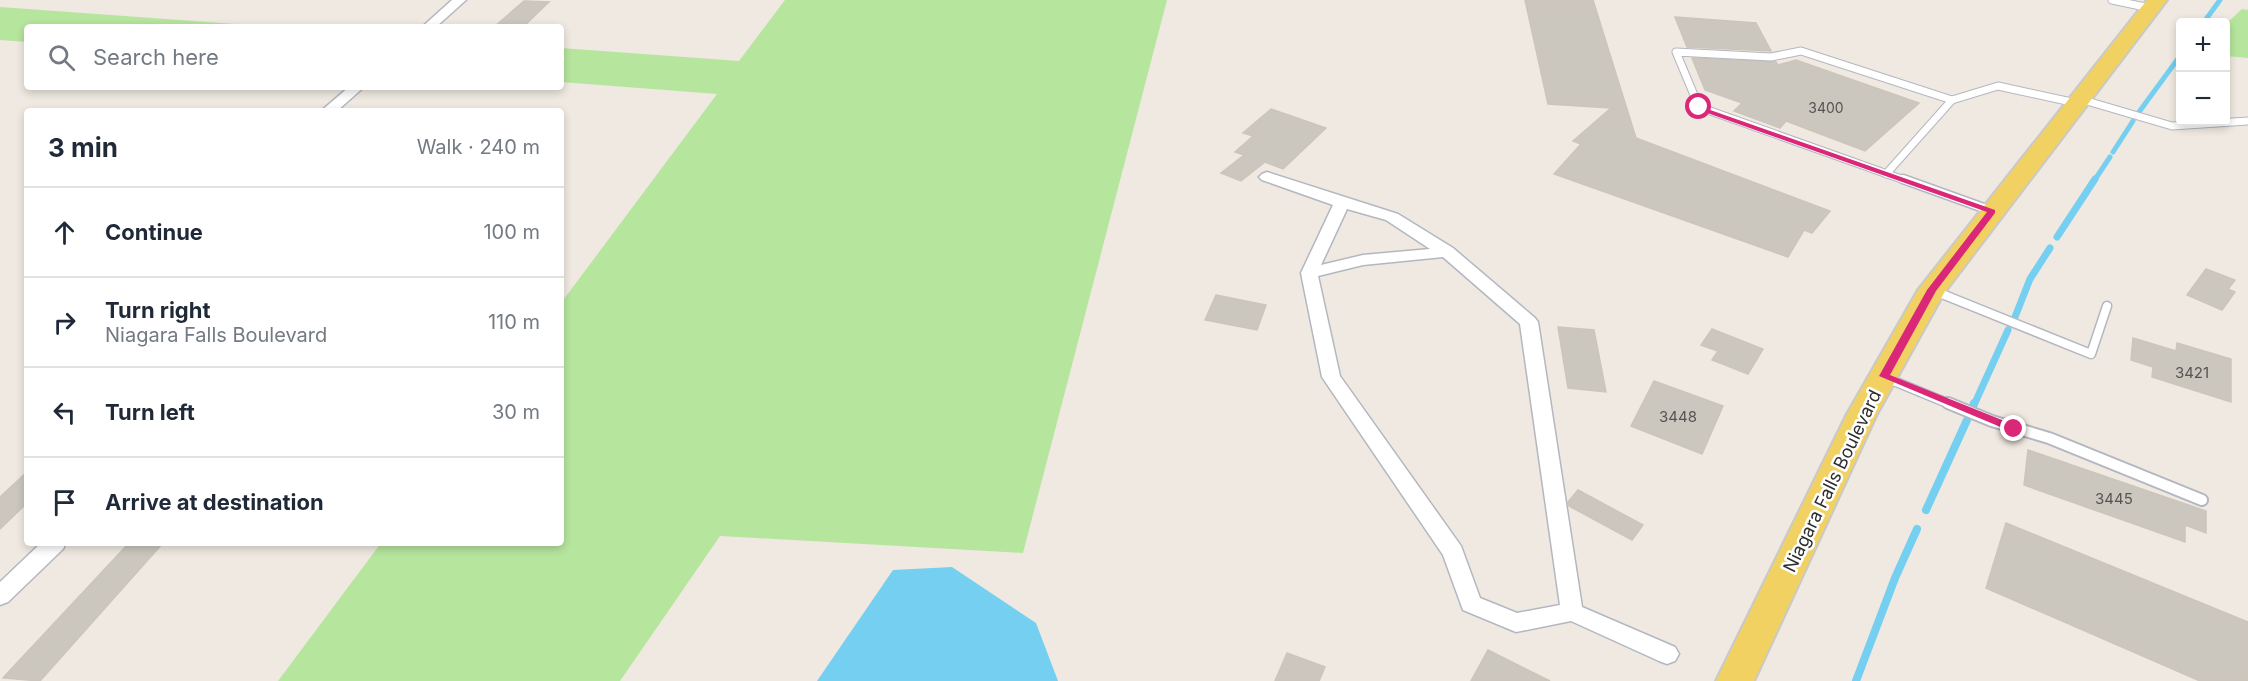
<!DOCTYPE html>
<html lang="en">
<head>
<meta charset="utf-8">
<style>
  :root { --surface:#fff; --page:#f2f2f3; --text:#1f2937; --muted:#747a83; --line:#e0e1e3 }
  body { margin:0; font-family:Inter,sans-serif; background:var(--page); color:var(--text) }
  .controls { position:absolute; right:18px; top:18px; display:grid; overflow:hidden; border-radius:6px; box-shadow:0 3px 9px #0003 }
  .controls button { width:54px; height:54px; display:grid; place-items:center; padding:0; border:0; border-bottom:2px solid var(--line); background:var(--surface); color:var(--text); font:30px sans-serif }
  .stop { position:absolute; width:18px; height:18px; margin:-14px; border:4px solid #db2777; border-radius:50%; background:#fff }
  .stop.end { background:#db2777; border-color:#fff; box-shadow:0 2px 6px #0008 }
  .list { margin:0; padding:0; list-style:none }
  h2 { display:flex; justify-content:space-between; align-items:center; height:78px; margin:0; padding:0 24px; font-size:26px }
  h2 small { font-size:20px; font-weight:400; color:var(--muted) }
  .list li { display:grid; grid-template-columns:39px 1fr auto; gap:18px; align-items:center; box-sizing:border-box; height:90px; padding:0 24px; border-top:2px solid var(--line) }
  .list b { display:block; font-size:22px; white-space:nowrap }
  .list p { margin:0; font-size:20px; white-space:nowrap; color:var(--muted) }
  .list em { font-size:20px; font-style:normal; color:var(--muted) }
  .icon { flex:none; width:33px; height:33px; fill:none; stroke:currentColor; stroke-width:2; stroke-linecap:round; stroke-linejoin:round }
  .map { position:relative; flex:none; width:2248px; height:681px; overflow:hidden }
  .search { position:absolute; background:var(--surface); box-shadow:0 3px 9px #0003; left:24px; top:24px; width:540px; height:66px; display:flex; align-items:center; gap:15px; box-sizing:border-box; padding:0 21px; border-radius:6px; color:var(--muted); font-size:22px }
  .panel { position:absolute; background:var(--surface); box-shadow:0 3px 9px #0003; left:24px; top:108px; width:540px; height:438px; border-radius:6px }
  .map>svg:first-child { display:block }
  .green { fill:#b6e59e }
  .water { fill:#75cff0 }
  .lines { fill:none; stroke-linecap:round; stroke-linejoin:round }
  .stream-far2 { stroke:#75cff0; stroke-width:5 }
  .stream-far1 { stroke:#75cff0; stroke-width:7 }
  .stream { stroke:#75cff0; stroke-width:8 }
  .building { fill:#cbc7bf; stroke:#cbc5ba; stroke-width:1.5 }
  .service-far2-casing { stroke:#b4b7c1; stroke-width:9 }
  .service-far1-casing { stroke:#b4b7c1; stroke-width:11 }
  .service-casing { stroke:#b4b7c1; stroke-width:14 }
  .minor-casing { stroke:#b4b7c1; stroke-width:3 }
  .primary-casing { stroke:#c9c9c9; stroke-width:4 }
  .service-far2 { stroke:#fff; stroke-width:7 }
  .service-far1 { stroke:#fff; stroke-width:8 }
  .service { stroke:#fff; stroke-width:10 }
  .minor { fill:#fff; fill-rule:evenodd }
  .primary { fill:#f2d163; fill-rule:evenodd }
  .route { fill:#db2777 }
  .labels { text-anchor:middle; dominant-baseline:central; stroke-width:5; stroke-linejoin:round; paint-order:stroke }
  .far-number-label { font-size:14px; fill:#555452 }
  .number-label { font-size:15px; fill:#555452 }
  .street-label { font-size:18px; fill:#2e2e2e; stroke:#fff }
</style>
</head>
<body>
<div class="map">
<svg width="2248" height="681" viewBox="0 0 2248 681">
  <rect width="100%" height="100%" fill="#efe9e1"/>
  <g class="green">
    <polygon points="785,0 1167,0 1023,553 720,536 620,681 278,681 381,543 561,543 561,303 717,94 561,82 561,48 739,61"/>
    <polygon points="0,7 277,27 27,27 27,42 0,40"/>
    <polygon points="2242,9 2248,10 2248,58 2226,56 2226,24"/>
  </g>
  <polygon class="water" points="952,567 1036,623 1058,681 817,681 893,570"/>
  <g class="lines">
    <g class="stream-far2">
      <polyline points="2204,22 2220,0"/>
      <polyline points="2139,112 2180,56"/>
      <polyline points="2113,152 2133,121"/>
      <polyline points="2094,181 2110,157"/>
    </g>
    <g class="stream-far1">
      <polyline points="2057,237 2095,179"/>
      <polyline points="2015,317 2030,279 2050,248"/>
      <polyline points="1974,405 2008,330"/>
    </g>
    <g class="stream">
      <polyline points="1973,406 1974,403"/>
      <polyline points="1926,510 1967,420"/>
      <polyline points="1856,681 1895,578 1917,529"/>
    </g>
  </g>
  <g class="building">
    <polygon points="1525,0 1593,0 1636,138 1830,211 1812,233 1804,230 1788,257 1554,174 1581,144 1573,141 1611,108 1548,104"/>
    <polygon points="524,1 549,2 523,27 494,27"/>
    <polygon points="1675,17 1756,23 1771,51 1687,47"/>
    <polygon points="1692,58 1776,62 1778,65 1796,60 1919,103 1865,151 1786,121 1780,128 1734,111 1742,103 1705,90"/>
    <polygon points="1271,109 1326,128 1283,169 1265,162 1241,181 1221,173 1244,155 1235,152 1253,136 1243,133"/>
    <polygon points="2206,269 2235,280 2228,289 2235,292 2222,310 2187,295"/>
    <polygon points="1216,295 1266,305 1257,330 1205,320"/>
    <polygon points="1558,327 1594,330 1606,392 1568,388"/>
    <polygon points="1712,329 1763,349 1748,374 1712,360 1718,351 1701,345"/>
    <polygon points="2133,338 2176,351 2177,343 2231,359 2231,402 2152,377 2153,367 2131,360"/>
    <polygon points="1654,381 1723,406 1702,454 1631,426"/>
    <polygon points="2028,450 2206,511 2206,533 2185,525 2185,542 2024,485"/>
    <polygon points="27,472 27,503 0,529 0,497"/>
    <polygon points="1578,490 1643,525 1632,540 1569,506 1568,502"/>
    <polygon points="2006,523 2248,622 2248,681 2200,681 1986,588"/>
    <polygon points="129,543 163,543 40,681 3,678"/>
    <polygon points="1488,650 1550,681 1471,681"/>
    <polygon points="1287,653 1325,667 1319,681 1275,681"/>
  </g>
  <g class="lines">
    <defs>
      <g id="service-far2">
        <polyline points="2112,0 2150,8"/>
        <polyline points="2080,99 2172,126 2248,121"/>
        <polyline points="1886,174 1952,100"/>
        <polyline points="1907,181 1699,107 1676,52 1771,57 1801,51 1952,100 1998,86 2076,103"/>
      </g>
      <g id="service-far1">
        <polyline points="1903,179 1992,211"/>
        <polyline points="1932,290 2091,354 2107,306"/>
        <polyline points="1884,377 1952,405"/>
      </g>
      <polyline id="service" points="1948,403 1992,421 2049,438 2202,500"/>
      <g id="minor">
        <polygon points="452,0 466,0 436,27 422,27"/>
        <polygon points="349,87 364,87 337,111 321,111"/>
        <path d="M1267 172 1398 214 1453 248 1535 318 1538 322 1582 607 1675 647 1679 654 1675 661 1667 664 1659 661 1571 621 1516 632 1463 610 1443 555 1322 377 1301 273 1333 205 1262 180 1259 177 1262 174ZM1347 209 1386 220 1430 249 1363 255 1321 265ZM1443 257 1520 324 1560 605 1517 613 1480 598 1461 546 1340 376 1318 276 1363 265Z"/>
        <polygon points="41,543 66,543 63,549 8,602 0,605 0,582"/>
      </g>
      <polygon id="primary" points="2147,0 2167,0 1944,293 1877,414 1754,681 1716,681 1847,414 1918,290"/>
    </defs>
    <use href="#service-far2" class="service-far2-casing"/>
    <use href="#service-far1" class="service-far1-casing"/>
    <use href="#service" class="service-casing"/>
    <use href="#minor" class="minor-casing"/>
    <use href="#primary" class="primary-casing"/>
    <use href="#service-far2" class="service-far2"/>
    <use href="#service-far1" class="service-far1"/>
    <use href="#service" class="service"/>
    <use href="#minor" class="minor"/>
    <use href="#primary" class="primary"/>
  </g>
  <polygon class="route" points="1696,105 1995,210 1995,213 1936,291 1890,375 2017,426 2017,431 2010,431 1879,376 1927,290 1987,212 1696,109"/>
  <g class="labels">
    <g class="far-number-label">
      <text x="1826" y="107">3400</text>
    </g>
    <g class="number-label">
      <text x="2192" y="372">3421</text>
      <text x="1678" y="416">3448</text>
      <text x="2114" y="498">3445</text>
    </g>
    <g class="street-label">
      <text transform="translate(1832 481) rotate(-64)">Niagara Falls Boulevard</text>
    </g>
  </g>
</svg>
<div class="controls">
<button>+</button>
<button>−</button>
</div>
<div class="stop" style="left:1699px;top:107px"></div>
<div class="stop end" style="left:2014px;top:429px"></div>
<div class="search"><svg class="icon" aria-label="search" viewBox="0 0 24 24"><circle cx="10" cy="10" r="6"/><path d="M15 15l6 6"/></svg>Search here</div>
<section class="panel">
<h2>3 min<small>Walk · 240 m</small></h2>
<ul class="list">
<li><svg class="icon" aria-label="ahead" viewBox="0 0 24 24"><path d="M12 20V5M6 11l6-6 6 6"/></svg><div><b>Continue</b></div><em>100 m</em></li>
<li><svg class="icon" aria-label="right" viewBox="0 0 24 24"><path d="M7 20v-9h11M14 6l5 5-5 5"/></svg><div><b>Turn right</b><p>Niagara Falls Boulevard</p></div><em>110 m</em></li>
<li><svg class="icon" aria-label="left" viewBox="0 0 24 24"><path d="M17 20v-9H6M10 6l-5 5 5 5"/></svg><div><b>Turn left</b></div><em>30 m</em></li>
<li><svg class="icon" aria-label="arrive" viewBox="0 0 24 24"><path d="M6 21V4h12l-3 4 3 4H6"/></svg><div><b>Arrive at destination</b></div></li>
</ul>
</section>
</div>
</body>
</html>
